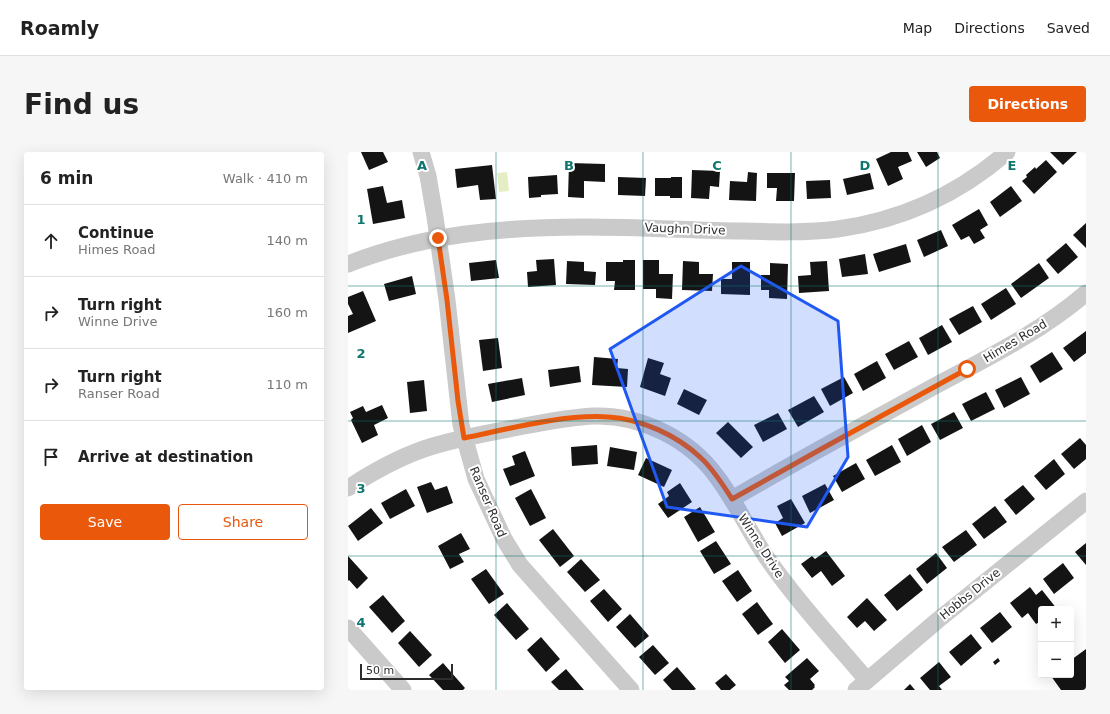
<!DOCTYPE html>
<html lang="en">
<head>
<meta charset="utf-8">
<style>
  :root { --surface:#fff; --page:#f6f6f6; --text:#222; --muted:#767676; --line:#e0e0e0; --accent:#ea580c }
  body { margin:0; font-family:"DejaVu Sans",sans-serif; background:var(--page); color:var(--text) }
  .controls { position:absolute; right:12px; bottom:12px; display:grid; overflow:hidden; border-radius:4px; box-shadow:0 4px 16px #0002 }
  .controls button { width:36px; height:36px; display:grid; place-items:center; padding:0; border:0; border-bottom:1px solid var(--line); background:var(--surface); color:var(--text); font:20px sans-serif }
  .scale { position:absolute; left:12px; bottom:10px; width:93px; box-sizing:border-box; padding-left:4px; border:2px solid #2d2d2d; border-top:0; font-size:11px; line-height:14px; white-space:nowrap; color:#2d2d2d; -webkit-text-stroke:3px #fff; paint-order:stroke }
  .stop { position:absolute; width:12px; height:12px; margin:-9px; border:3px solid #ea580c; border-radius:50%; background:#fff }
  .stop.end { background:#ea580c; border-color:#fff; box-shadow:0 1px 4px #0008 }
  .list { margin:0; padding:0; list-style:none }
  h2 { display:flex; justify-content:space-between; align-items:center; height:52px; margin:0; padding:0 16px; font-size:17px }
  h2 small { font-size:13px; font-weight:400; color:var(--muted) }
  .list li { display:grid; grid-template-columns:26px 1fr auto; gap:12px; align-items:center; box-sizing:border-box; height:72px; padding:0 16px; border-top:1px solid var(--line) }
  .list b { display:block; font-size:15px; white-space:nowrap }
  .list p { margin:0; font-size:13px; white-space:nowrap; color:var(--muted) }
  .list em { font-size:13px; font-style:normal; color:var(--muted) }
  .actions { display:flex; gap:8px; padding:12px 16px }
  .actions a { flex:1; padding:9px 0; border:1px solid var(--accent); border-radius:4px; text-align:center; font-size:14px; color:var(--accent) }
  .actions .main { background:var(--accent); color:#fff }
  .icon { flex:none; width:22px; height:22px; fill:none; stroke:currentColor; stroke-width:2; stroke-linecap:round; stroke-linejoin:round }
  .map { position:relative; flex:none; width:738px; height:538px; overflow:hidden; border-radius:4px }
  header { display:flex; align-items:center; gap:24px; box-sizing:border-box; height:56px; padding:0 20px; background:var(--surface); border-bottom:1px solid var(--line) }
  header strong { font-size:19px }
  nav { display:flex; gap:22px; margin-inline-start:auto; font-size:14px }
  .intro { display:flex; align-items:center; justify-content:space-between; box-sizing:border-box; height:96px; padding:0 24px }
  h1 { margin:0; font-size:28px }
  .button { padding:10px 18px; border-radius:4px; background:var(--accent); color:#fff; font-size:14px; font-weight:700 }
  main { display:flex; gap:24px; padding:0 24px }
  aside { flex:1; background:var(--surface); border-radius:4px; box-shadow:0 4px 16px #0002 }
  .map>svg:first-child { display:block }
  .water { fill:#e5eec3 }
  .building { fill:#141414 }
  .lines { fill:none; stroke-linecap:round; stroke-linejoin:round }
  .minor { stroke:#cacaca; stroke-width:17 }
  .route { stroke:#ea580c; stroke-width:5 }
  .marked { fill:#2058f3; fill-opacity:0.2; stroke:#2058f3; stroke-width:3; stroke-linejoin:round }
  .grid { fill:none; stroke:#0f766e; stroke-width:1; stroke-opacity:0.55 }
  .labels { text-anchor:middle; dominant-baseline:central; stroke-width:4; stroke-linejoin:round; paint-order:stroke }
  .street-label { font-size:12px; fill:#2d2d2d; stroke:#fff }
  .grid-label { font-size:13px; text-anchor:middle; font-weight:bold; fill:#0f766e; stroke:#fff; stroke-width:4; stroke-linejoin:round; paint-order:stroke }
</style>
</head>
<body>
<header>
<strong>Roamly</strong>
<nav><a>Map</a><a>Directions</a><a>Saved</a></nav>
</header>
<div class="intro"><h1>Find us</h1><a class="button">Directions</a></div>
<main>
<aside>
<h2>6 min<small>Walk · 410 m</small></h2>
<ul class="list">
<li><svg class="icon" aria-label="ahead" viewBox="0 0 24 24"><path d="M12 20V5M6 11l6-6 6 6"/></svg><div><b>Continue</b><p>Himes Road</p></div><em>140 m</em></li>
<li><svg class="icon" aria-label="right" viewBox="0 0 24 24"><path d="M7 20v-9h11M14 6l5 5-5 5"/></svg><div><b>Turn right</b><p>Winne Drive</p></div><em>160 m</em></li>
<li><svg class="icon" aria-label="right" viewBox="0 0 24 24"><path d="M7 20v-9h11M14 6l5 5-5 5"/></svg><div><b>Turn right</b><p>Ranser Road</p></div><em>110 m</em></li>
<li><svg class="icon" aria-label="arrive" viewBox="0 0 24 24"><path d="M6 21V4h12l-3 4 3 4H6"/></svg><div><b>Arrive at destination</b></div></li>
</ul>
<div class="actions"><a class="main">Save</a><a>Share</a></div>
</aside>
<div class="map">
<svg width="738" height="538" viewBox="0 0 738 538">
  <rect width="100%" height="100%" fill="#fff"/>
  <polygon class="water" points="159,20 161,39 151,40 149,21"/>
  <g class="building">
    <polygon points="13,0 35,0 40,10 21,18"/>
    <polygon points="543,0 560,0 564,9 550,15 555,27 540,34 528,7"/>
    <polygon points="569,0 589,0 592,6 578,15"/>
    <polygon points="702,0 729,0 715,13"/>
    <polygon points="698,8 709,20 686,42 674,29 679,25 678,23 687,15 688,17"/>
    <polygon points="221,11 257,12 257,30 236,29 236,46 220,45"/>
    <polygon points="144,13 148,47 132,48 130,33 109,36 107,17"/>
    <polygon points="344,18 372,19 371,35 362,34 361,47 343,46"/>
    <polygon points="400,20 409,21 408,49 381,48 382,29 399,30"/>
    <polygon points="419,21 447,21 446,49 428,49 429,36 419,36"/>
    <polygon points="522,21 526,37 499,43 495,27"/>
    <polygon points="209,23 210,42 193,43 193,45 181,46 180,25"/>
    <polygon points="270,25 298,26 297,44 270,43"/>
    <polygon points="323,25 334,25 334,46 322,46 322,44 307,44 307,26 323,26"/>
    <polygon points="482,28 483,46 459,47 458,29"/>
    <polygon points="35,34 39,51 54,48 57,66 25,72 19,37"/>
    <polygon points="663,34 674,49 652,65 642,50"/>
    <polygon points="631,57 640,73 632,78 637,86 626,92 621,84 613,88 604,73"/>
    <polygon points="738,71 738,96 725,83"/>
    <polygon points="593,78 600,94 576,105 569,88"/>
    <polygon points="718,91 730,105 710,122 698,108"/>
    <polygon points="558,92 563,110 531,120 525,102"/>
    <polygon points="517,102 520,122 494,125 491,107"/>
    <polygon points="206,107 208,133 180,135 179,120 189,119 188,108"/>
    <polygon points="148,108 151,126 123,129 121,111"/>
    <polygon points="275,108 287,108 287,138 266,138 267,129 258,129 258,110 275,110"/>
    <polygon points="295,108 311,108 311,122 325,122 324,147 308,146 308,137 295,137"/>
    <polygon points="219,109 236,110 236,119 248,120 247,133 218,132"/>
    <polygon points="335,109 351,110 351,122 365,122 364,139 334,138"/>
    <polygon points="479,109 481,139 451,141 450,124 463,123 462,110"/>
    <polygon points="384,110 402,110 402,143 373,142 373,127 384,127"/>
    <polygon points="422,111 440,112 439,147 421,146 421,138 413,138 413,123 422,123"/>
    <polygon points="691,111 701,126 673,146 663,132"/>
    <polygon points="64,124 68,142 41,149 36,132"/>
    <polygon points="658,136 668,152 643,168 633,152"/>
    <polygon points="15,139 28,169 0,181 0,164 5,162 0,152 0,145"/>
    <polygon points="625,154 634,170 611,183 601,167"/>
    <polygon points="594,173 604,190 580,203 571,186"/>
    <polygon points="738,179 738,201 726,210 715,196"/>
    <polygon points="150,186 154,216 135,219 131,188"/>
    <polygon points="561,189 570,205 546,218 537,202"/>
    <polygon points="704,200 715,217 692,231 682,214"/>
    <polygon points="246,205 270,207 269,216 280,217 279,235 244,233"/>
    <polygon points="300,206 316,211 312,222 323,226 317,244 292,235"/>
    <polygon points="529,209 538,226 515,239 506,222"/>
    <polygon points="231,214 233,230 202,235 200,218"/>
    <polygon points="496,225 505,241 482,254 473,237"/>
    <polygon points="673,225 682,242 656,256 647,238"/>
    <polygon points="174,226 177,243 144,250 140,232"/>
    <polygon points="76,228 79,259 62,261 59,230"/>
    <polygon points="336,237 359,248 351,263 329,252"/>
    <polygon points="638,240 647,257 623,269 614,252"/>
    <polygon points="466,244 476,260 450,275 440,258"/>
    <polygon points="34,253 40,266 26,273 30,283 14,291 3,268 5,266 2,260 15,254 18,260"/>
    <polygon points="606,260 615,276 592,288 583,272"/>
    <polygon points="430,261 439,277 415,290 406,273"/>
    <polygon points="380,270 405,295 393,306 368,281"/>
    <polygon points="574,273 583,290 559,304 550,287"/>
    <polygon points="732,286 738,293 738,307 726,317 713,302"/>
    <polygon points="249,293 250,312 224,314 223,295"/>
    <polygon points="544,293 553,310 527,324 518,308"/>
    <polygon points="262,295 289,300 286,318 259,314"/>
    <polygon points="177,299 187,324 162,334 155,317 167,313 164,304"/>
    <polygon points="298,306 324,318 316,335 290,323"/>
    <polygon points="706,307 717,322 698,338 686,324"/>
    <polygon points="508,311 517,327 494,340 485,324"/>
    <polygon points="83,330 87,338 99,334 105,351 79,361 69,335"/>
    <polygon points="332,331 344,350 320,366 310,352 321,344 319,340"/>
    <polygon points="477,332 486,348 462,361 454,344"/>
    <polygon points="675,333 687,347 668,363 656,348"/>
    <polygon points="58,337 67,354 42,367 33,351"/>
    <polygon points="183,337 198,366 182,374 167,346"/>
    <polygon points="443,347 457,371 434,384 427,371 435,366 429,354"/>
    <polygon points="647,354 659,370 636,387 624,372"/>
    <polygon points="352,355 367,380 350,390 336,365"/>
    <polygon points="23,356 35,371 10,389 0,374"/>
    <polygon points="205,377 226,404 212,415 191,388"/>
    <polygon points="618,378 629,393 606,410 594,395"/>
    <polygon points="113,381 122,397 111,402 116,410 102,417 90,394"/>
    <polygon points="368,389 383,412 366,422 352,399"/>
    <polygon points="738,391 738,413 727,400"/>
    <polygon points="478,399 497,424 484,434 473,419 464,426 453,412 464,404 467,407"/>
    <polygon points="588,401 599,416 579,432 568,417"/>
    <polygon points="0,404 20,426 9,437 1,428 0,429"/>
    <polygon points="233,407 252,428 237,440 219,420"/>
    <polygon points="715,411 726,426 706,442 695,427"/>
    <polygon points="138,417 156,442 141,452 123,427"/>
    <polygon points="390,418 404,439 389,450 374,429"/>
    <polygon points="562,422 575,438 549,459 536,443"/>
    <polygon points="682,435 688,443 694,438 709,457 693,457 693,469 688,472 680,461 674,466 662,451"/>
    <polygon points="256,437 274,457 260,470 242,449"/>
    <polygon points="35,443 57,469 44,481 21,455"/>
    <polygon points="519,446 539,468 526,479 517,469 509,476 499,465"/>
    <polygon points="409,450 425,472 410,483 394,462"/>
    <polygon points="159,451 181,477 168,488 146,463"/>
    <polygon points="652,460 664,475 644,491 632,476"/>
    <polygon points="282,462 301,484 287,496 268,475"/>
    <polygon points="434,477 452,498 437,511 420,490"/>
    <polygon points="62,479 84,503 71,515 50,491"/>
    <polygon points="623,482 634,496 613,514 601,500"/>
    <polygon points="193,485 212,507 198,520 179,498"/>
    <polygon points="305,493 321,511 307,523 291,505"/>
    <polygon points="738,497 738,538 713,538 703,524 723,523 723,508"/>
    <polygon points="459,506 471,519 462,527 467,533 466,534 467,535 464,538 441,538 436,533 441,529 437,525"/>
    <polygon points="650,506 652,509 647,513 645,510"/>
    <polygon points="591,510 603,525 591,534 594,538 582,538 572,526"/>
    <polygon points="95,511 117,536 115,538 95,538 81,523"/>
    <polygon points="329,515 348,537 346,538 324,538 315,528"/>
    <polygon points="218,517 236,538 211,538 203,530"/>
    <polygon points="378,522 388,533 382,538 373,538 367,531"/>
    <polygon points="562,532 567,538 556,538"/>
  </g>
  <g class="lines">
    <g class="minor">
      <polyline points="73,0 80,24 87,65 99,148 113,273 128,327 156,387 172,413 283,538"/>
      <path d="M0 112C77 82 154 75 236 75 288 75 341 78 394 79 425 80 458 81 490 77 553 68 611 42 659 0"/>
      <path d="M0 336C26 319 55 303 85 294 111 286 139 281 166 276 192 271 220 265 247 264 293 263 342 287 369 325 388 350 401 380 419 406 449 449 485 488 519 528"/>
      <path d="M384 347C450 308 518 272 585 235 637 207 693 180 738 141"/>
      <polyline points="0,476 55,538"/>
      <polyline points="508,538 590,468 738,349"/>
    </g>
  </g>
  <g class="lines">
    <path class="route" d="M90 86 99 148 110 249 116 286C160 277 216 262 260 265 293 267 329 283 353 306 366 318 375 333 384 347L475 296 619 217"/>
  </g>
  <path class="marked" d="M393 114 490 169 500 305 459 375 319 355 262 197Z"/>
  <path class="grid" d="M148 0V538M295 0V538M443 0V538M590 0V538M0 134H738M0 269H738M0 404H738"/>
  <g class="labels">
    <g class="street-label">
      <text transform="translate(337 77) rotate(2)">Vaughn Drive</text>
      <text transform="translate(667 189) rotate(-31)">Himes Road</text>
      <text transform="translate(140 350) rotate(67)">Ranser Road</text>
      <text transform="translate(413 394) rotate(57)">Winne Drive</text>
      <text transform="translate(622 442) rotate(-39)">Hobbs Drive</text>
    </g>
  </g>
  <g class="grid-label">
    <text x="74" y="18">A</text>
    <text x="221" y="18">B</text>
    <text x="369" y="18">C</text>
    <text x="517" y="18">D</text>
    <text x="664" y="18">E</text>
    <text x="13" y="72">1</text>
    <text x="13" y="206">2</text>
    <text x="13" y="341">3</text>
    <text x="13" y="475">4</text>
  </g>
</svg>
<div class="controls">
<button>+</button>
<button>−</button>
</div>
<div class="scale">50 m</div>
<div class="stop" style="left:619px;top:217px"></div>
<div class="stop end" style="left:90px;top:86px"></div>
</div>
</main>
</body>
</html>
